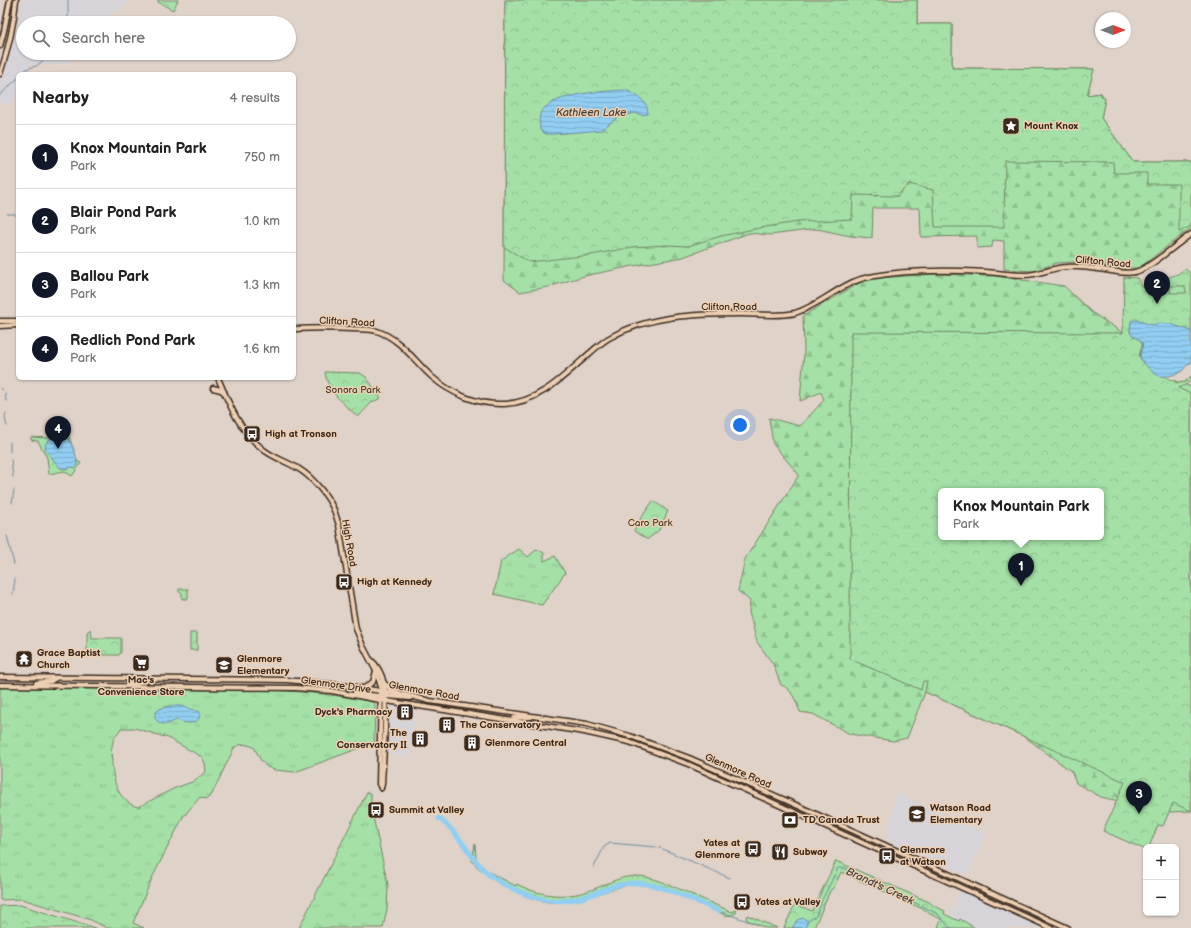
<!DOCTYPE html>
<html lang="en">
<head>
<meta charset="utf-8">
<style>
  :root { --surface:#fff; --page:#f2f2f2; --text:#222; --muted:#767676; --line:#e0e0e0; --accent:#111827 }
  body { margin:0; font-family:"Balsamiq Sans",sans-serif; background:var(--page); color:var(--text) }
  .controls { position:absolute; right:12px; bottom:12px; display:grid; overflow:hidden; border-radius:6px; box-shadow:0 1px 3px #0004 }
  .controls button { width:36px; height:36px; display:grid; place-items:center; padding:0; border:0; border-bottom:1px solid var(--line); background:var(--surface); color:var(--text); font:20px sans-serif }
  .compass { position:absolute; left:1095px; top:12px; width:36px; height:36px; border-radius:50%; background:var(--surface); box-shadow:0 1px 3px #0004; rotate:90deg }
  .you { position:absolute; left:740px; top:425px; width:14px; height:14px; margin:-10px; border:3px solid #fff; border-radius:50%; background:#1a73e8; box-shadow:0 0 0 6px #1a73e833 }
  .badge { display:grid; place-items:center; width:26px; height:26px; border-radius:50%; background:var(--accent); color:#fff; font-size:13px; font-weight:700 }
  .pin { position:absolute; translate:-50% -33px; filter:drop-shadow(0 1px 2px #0008) }
  .pin::after { content:''; position:absolute; top:21px; width:14px; height:12px; background:inherit; clip-path:polygon(0 0,100% 0,50% 100%) }
  .popup { position:absolute; left:938px; top:488px; width:166px; height:52px; box-sizing:border-box; display:grid; place-content:center; border-radius:6px; background:var(--surface); filter:drop-shadow(0 1px 3px #0005); font-size:13px; white-space:nowrap; color:var(--muted) }
  .popup b { font-size:15px; color:var(--text) }
  .popup::after { content:''; position:absolute; left:50%; top:100%; margin-left:-8px; border:8px solid transparent; border-top-color:var(--surface) }
  .list { margin:0; padding:0; list-style:none }
  h2 { display:flex; justify-content:space-between; align-items:center; height:52px; margin:0; padding:0 16px; font-size:17px }
  h2 small { font-size:13px; font-weight:400; color:var(--muted) }
  .list li { display:grid; grid-template-columns:26px 1fr auto; gap:12px; align-items:center; box-sizing:border-box; height:64px; padding:0 16px; border-top:1px solid var(--line) }
  .list b { display:block; font-size:15px; white-space:nowrap }
  .list p { margin:0; font-size:13px; white-space:nowrap; color:var(--muted) }
  .list em { font-size:13px; font-style:normal; color:var(--muted) }
  .icon { flex:none; width:22px; height:22px; fill:none; stroke:currentColor; stroke-width:2; stroke-linecap:round; stroke-linejoin:round }
  .map { position:relative; flex:none; width:1191px; height:928px; overflow:hidden }
  .search { position:absolute; background:var(--surface); box-shadow:0 1px 3px #0004; left:16px; top:16px; width:280px; height:44px; display:flex; align-items:center; gap:10px; box-sizing:border-box; padding:0 14px; border-radius:22px; color:var(--muted); font-size:15px }
  .panel { position:absolute; background:var(--surface); box-shadow:0 1px 3px #0004; left:16px; top:72px; width:280px; height:308px; border-radius:6px }
  .map>svg:first-child { display:block }
  .built { fill:#d6d4d9 }
  .grass { fill:url(#grass-tufts); stroke:#708662; fill-rule:evenodd }
  .forest { fill:url(#forest-firs); stroke:#708662; fill-rule:evenodd }
  .park { fill:url(#park-crowns); stroke:#708662; fill-rule:evenodd }
  .pitch { fill:#a5e1a7; stroke:#708662 }
  .water { fill:url(#water-rules); stroke:#6f8c9d }
  .lines { fill:none; stroke-linecap:round; stroke-linejoin:round }
  .stream { stroke:#6f8c9d; stroke-width:1 }
  .river { stroke:#91cef2; stroke-width:5 }
  .secondary-casing { stroke:#3b2a1e; stroke-width:7 }
  .secondary { stroke:#eccfb3; stroke-width:4 }
  .labels { text-anchor:middle; dominant-baseline:central; stroke-width:3; stroke-linejoin:round; paint-order:stroke }
  .poi-label { font-size:10px; font-weight:bold; fill:#3b2a1e; stroke:#eccfb3; text-anchor:start }
  .street-label { font-size:10px; fill:#3b2a1e; stroke:#eccfb3 }
  .park-label { font-size:10px; fill:#463c2c; stroke:#eccfb3 }
  .water-label { font-size:11px; font-style:italic; fill:#48433e; stroke:#eccfb3 }
</style>
</head>
<body>
<div class="map">
<svg width="1191" height="928" viewBox="0 0 1191 928">
  <defs>
    <pattern id="grass-tufts" width="24" height="20" patternUnits="userSpaceOnUse"><rect width="24" height="20" fill="#a5e1a7"/><path d="M3 7l-1-3M5 7V3M7 7l1-3M15 17l-1-3M17 17v-4M19 17l1-3" fill="none" stroke="#8fc18f"/></pattern>
    <pattern id="forest-firs" width="22" height="20" patternUnits="userSpaceOnUse"><rect width="22" height="20" fill="#a5e1a7"/><path d="M5 1l3.5 6h-7zM16 11l3.5 6h-7z" fill="#8fc18f"/></pattern>
    <pattern id="park-crowns" width="20" height="18" patternUnits="userSpaceOnUse"><rect width="20" height="18" fill="#a5e1a7"/><path d="M2 6a3 3 0 1 1 6 0M12 15a3 3 0 1 1 6 0" fill="none" stroke="#8fc18f"/></pattern>
    <pattern id="water-rules" width="6" height="5" patternUnits="userSpaceOnUse"><rect width="6" height="5" fill="#91cef2"/><path d="M0 2.5h6" fill="none" stroke="#7eb1cf"/></pattern>
  </defs>
  <rect width="100%" height="100%" fill="#dfd2c9"/>
  <filter id="ink" filterUnits="userSpaceOnUse"><feTurbulence type="fractalNoise" baseFrequency=".025" numOctaves="2"/><feDisplacementMap in="SourceGraphic" scale="8" xChannelSelector="R" yChannelSelector="G"/><feConvolveMatrix kernelMatrix="1 2 1 2 8 2 1 2 1" color-interpolation-filters="sRGB"/></filter>
  <g filter="url(#ink)">
    <g class="built">
      <polygon points="23,0 133,0 111,14 111,23 23,23 23,53 70,53 69,65 30,64 26,74 18,74 18,91 14,101 0,106 0,60 8,32"/>
      <polygon points="397,702 416,708 410,757 386,753 387,713"/>
      <polygon points="897,793 986,835 967,875 886,840"/>
      <polygon points="962,888 1049,928 975,928 950,916"/>
    </g>
    <g class="grass">
      <polygon points="519,549 528,557 537,549 544,553 544,561 555,556 565,573 542,605 494,594 501,561"/>
      <path d="M0 686 272 690C306 692 340 695 373 702L375 705 374 746H365L295 772 275 770 267 767 260 759 254 747C246 744 240 743 234 748L211 796 206 799 200 797 183 817 152 878 133 923 144 928H107L91 920 22 899 0 900ZM121 728H135L168 738 202 757 205 763 206 772 192 782 175 788 138 807C118 802 112 779 112 761 111 754 111 748 113 742 114 737 119 732 121 728Z"/>
      <polygon points="367,792 371,794 371,808 388,885 387,909 383,928 299,928"/>
    </g>
    <g class="forest">
      <polygon points="505,0 917,0 917,24 952,24 952,68 1094,69 1087,95 1101,93 1105,99 1101,118 1133,162 1191,162 1191,228 1139,268 1117,268 1076,262 1056,263 1033,271 1004,269 1004,241 993,240 992,247 977,248 977,236 921,237 920,208 873,208 872,238 851,236 817,229 770,235 749,233 683,257 633,266 584,276 548,287 520,292 504,280"/>
      <path d="M935 274 995 276 1064 286 1091 312 1123 333 1130 334 1159 375 1191 387V811L1168 812 1101 797 1076 783 1071 771 1025 737 925 692 907 738 893 741 850 734 813 714 800 712C797 703 791 687 781 685L773 664 757 642 749 612 750 601 738 591 745 559 799 475 773 444 769 418 800 426 824 400 821 392 800 401 804 353 803 316 866 279ZM941 491H1101V537H941Z"/>
    </g>
    <g class="park">
      <polygon points="158,0 178,0 173,10 158,2"/>
      <polygon points="505,0 917,0 917,24 952,24 952,68 1094,69 1087,95 1101,93 1101,96 1105,99 1101,118 1133,162 1191,162 1191,226 1179,232 1179,184 1147,184 1147,173 1114,173 1113,162 1005,161 1004,227 935,227 933,190 909,184 897,196 853,195 852,219 797,222 759,228 721,236 688,246 666,245 633,247 591,255 529,262 504,247"/>
      <path d="M1185 269 1191 274V335L1132 322C1126 335 1134 335 1142 342 1143 348 1138 352 1140 358 1141 360 1143 361 1145 363 1155 375 1164 375 1177 383L1185 382 1191 376C1191 384 1184 385 1178 388L1191 394V811L1173 803 1163 826 1158 825 1149 847H1146V850L1103 831 1125 782 925 692 927 681H923L921 690 850 659 851 332 1123 333 1124 277 1137 278 1142 287 1178 274ZM941 491H1101V537H941Z"/>
      <path d="M325 372 360 373 366 377 381 398 371 403 358 417C344 404 328 393 325 372Z"/>
      <polygon points="62,419 66,419 69,436 77,461 81,463 72,476 64,471 49,474 47,458 38,441 31,440 31,437 48,438 63,428"/>
      <polygon points="653,501 668,511 659,530 648,539 646,539 634,531 641,518"/>
      <polygon points="179,589 188,589 188,599 182,599 182,593 179,592"/>
      <polygon points="91,629 92,638 121,638 121,652 119,655 87,655 87,632"/>
      <rect x="190" y="633" width="7" height="17"/>
      <path d="M475 844 476 858 482 866 489 872 516 886 517 884C541 897 569 899 594 889 609 883 621 876 638 876 654 877 669 885 684 891 700 898 716 905 732 912L736 910 737 911C735 916 730 916 725 915 711 909 697 903 683 897 669 891 656 885 640 884 620 884 601 894 582 899 550 908 528 899 501 884 490 877 480 871 472 861Z"/>
      <polygon points="836,861 929,902 934,906 945,911 944,914 959,921 960,919 975,928 938,928 941,919 930,914 925,910 841,872 834,887 830,891 814,928 784,928 795,904 812,911"/>
      <polygon points="20,905 95,928 0,928 0,906"/>
      <polygon points="747,915 777,928 766,928 747,920 746,918"/>
    </g>
    <polygon class="pitch" points="1170,286 1185,286 1186,293 1170,293"/>
    <g class="water">
      <path d="M626 90C637 96 648 100 648 114L642 115 635 113 620 116 601 130 591 131 553 134H546L540 130C540 124 538 117 541 112 553 93 605 91 626 90Z"/>
      <path d="M1136 320 1152 325 1161 323 1171 324 1191 331V363C1186 364 1185 368 1182 371 1176 375 1167 377 1160 376 1153 374 1143 363 1140 357 1140 352 1144 347 1142 342 1131 332 1129 339 1131 321Z"/>
      <path d="M59 432 64 433C72 444 77 452 77 466L75 468 72 467 65 469 60 468 45 449 46 443 49 440 54 434Z"/>
      <path d="M182 706 200 712C201 726 185 724 177 720 173 721 171 723 168 724 161 726 150 718 157 711 164 705 174 706 182 706Z"/>
      <polygon points="803,918 808,921 805,928 792,928 797,920"/>
    </g>
    <g class="lines">
      <g class="stream">
        <polyline points="68,0 68,23"/>
        <polyline points="22,74 26,69 36,66 53,53"/>
        <polyline points="0,95 18,78"/>
        <polyline points="7,214 14,214 18,217"/>
        <polyline points="0,388 3,390"/>
        <polyline points="5,394 6,401"/>
        <polyline points="6,413 5,419 7,426"/>
        <polyline points="10,442 10,452"/>
        <polyline points="11,460 13,477"/>
        <polyline points="12,503 14,490"/>
        <polyline points="7,536 14,564"/>
        <polyline points="13,594 15,579"/>
        <polyline points="658,847 730,878"/>
        <polyline points="594,867 604,847 610,843 656,847"/>
        <polyline points="719,911 759,925"/>
        <polyline points="808,921 816,916 822,900 838,868 844,868 938,914 949,927 953,928"/>
      </g>
      <path class="river" d="M439 818C443 822 448 826 452 830 465 844 473 861 487 873 493 878 500 882 507 886 531 898 554 905 581 898 599 893 617 882 636 883 661 883 696 902 719 911"/>
      <defs>
        <g id="secondary">
          <polyline points="0,46 4,31 10,0"/>
          <path d="M0 74C8 50 14 25 16 0"/>
          <polyline points="0,321 18,321"/>
          <polyline points="0,326 18,325"/>
          <path d="M294 329C313 328 333 328 352 329 360 329 369 329 377 331 401 339 414 361 432 377 451 394 479 405 504 404 539 403 565 375 590 353 596 348 602 342 609 338 649 315 696 314 741 314 759 314 778 317 795 313 821 305 842 282 869 277 904 270 951 270 986 272 999 273 1012 275 1025 275 1040 275 1053 267 1067 267 1082 266 1097 269 1111 271 1119 272 1127 274 1135 272 1149 269 1178 243 1191 234"/>
          <path d="M218 378C229 404 240 432 264 450 274 458 288 462 299 469 312 477 328 496 334 510 336 515 337 520 339 525L356 629 363 646 376 671 381 687 379 784 381 788"/>
          <polyline points="213,388 221,390 224,392"/>
          <path d="M371 660C378 666 382 675 384 684 387 698 385 713 385 728 384 746 383 765 382 784L381 788"/>
          <polyline points="0,677 287,680 349,686 406,695 430,701 587,724 630,736 689,758 785,800 1068,928"/>
          <polyline points="36,683 51,681 56,678"/>
          <polyline points="384,683 390,689 400,693"/>
          <polyline points="129,684 146,681"/>
          <polyline points="0,685 296,688 332,691 374,699 584,732 629,742 688,764 1051,928"/>
          <polyline points="363,689 373,682 376,671"/>
          <polyline points="355,693 379,696 383,694"/>
          <polyline points="383,698 387,696 410,698"/>
          <polyline points="514,718 531,717"/>
        </g>
      </defs>
      <use href="#secondary" class="secondary-casing"/>
      <use href="#secondary" class="secondary"/>
    </g>
  </g>
  <defs>
    <symbol id="sight-square" viewBox="-11 -11 22 22"><rect x="-9" y="-9" width="18" height="18" rx="4" fill="#3b2a1e" stroke="#eccfb3"/><path d="M0-6L1.8-2.2L6-1.7L2.9 1.2L3.7 5.4L0 3.3L-3.7 5.4L-2.9 1.2L-6-1.7L-1.8-2.2Z" fill="#fff"/></symbol>
    <symbol id="bus-square" viewBox="-11 -11 22 22"><rect x="-9" y="-9" width="18" height="18" rx="4" fill="#3b2a1e" stroke="#eccfb3"/><path d="M-5-6H5V4H4V6H2V4H-2V6H-4V4H-5ZM-3.5-4V0h7V-4ZM-3.5 1.2v1.5H-2V1.2ZM2 1.2v1.5H3.5V1.2Z" fill="#fff"/></symbol>
    <symbol id="temple-square" viewBox="-11 -11 22 22"><rect x="-9" y="-9" width="18" height="18" rx="4" fill="#3b2a1e" stroke="#eccfb3"/><path d="M0-6L5-2H3V0L6.5 2.5H4V6H1.5V3h-3V6H-4V2.5H-6.5L-3 0V-2H-5Z" fill="#fff"/></symbol>
    <symbol id="supermarket-square" viewBox="-11 -11 22 22"><rect x="-9" y="-9" width="18" height="18" rx="4" fill="#3b2a1e" stroke="#eccfb3"/><path d="M-6-5.5h2.5l.6 2H6L4.5 2H-2.5L-4.4-4H-6ZM-1.5 3.2a1.3 1.3 0 1 0 .1 0ZM3 3.2a1.3 1.3 0 1 0 .1 0Z" fill="#fff"/></symbol>
    <symbol id="school-square" viewBox="-11 -11 22 22"><rect x="-9" y="-9" width="18" height="18" rx="4" fill="#3b2a1e" stroke="#eccfb3"/><path d="M0-5L7-2L0 1L-7-2ZM-4 1L0 2.5L4 1V4Q0 6-4 4Z" fill="#fff"/></symbol>
    <symbol id="building-square" viewBox="-11 -11 22 22"><rect x="-9" y="-9" width="18" height="18" rx="4" fill="#3b2a1e" stroke="#eccfb3"/><path d="M-4-6H4V6H1V3H-1V6H-4ZM-2.5-4.3h1.7v1.8h-1.7ZM.8-4.3h1.7v1.8H.8ZM-2.5-1h1.7V.8h-1.7ZM.8-1h1.7V.8H.8Z" fill="#fff"/></symbol>
    <symbol id="bank-square" viewBox="-11 -11 22 22"><rect x="-9" y="-9" width="18" height="18" rx="4" fill="#3b2a1e" stroke="#eccfb3"/><path d="M-6-4H6V4H-6ZM0-2.3a2.3 2.3 0 1 0 0 4.6a2.3 2.3 0 1 0 0-4.6Z" fill="#fff"/></symbol>
    <symbol id="restaurant-square" viewBox="-11 -11 22 22"><rect x="-9" y="-9" width="18" height="18" rx="4" fill="#3b2a1e" stroke="#eccfb3"/><path d="M-5-6h1v4h1v-4h1v4h1v-4h1v5L-1.5 .5V6h-2V.5L-5-1ZM5-6V6H3V1.5H1.5Q1.5-4 5-6Z" fill="#fff"/></symbol>
  </defs>
  <g fill-rule="evenodd">
    <use href="#sight-square" x="1001" y="116" width="20" height="20"/>
    <use href="#bus-square" x="242" y="424" width="20" height="20"/>
    <use href="#bus-square" x="334" y="572" width="20" height="20"/>
    <use href="#temple-square" x="14" y="649" width="20" height="20"/>
    <use href="#supermarket-square" x="131" y="653" width="20" height="20"/>
    <use href="#school-square" x="214" y="655" width="20" height="20"/>
    <use href="#building-square" x="395" y="702" width="20" height="20"/>
    <use href="#building-square" x="437" y="715" width="20" height="20"/>
    <use href="#building-square" x="410" y="729" width="20" height="20"/>
    <use href="#building-square" x="462" y="733" width="20" height="20"/>
    <use href="#bus-square" x="366" y="800" width="20" height="20"/>
    <use href="#school-square" x="907" y="804" width="20" height="20"/>
    <use href="#bank-square" x="780" y="810" width="20" height="20"/>
    <use href="#bus-square" x="743" y="839" width="20" height="20"/>
    <use href="#restaurant-square" x="770" y="842" width="20" height="20"/>
    <use href="#bus-square" x="877" y="846" width="20" height="20"/>
    <use href="#bus-square" x="732" y="892" width="20" height="20"/>
  </g>
  <g class="labels">
    <g class="poi-label">
      <text x="1024" y="126">Mount Knox</text>
      <text x="265" y="434">High at Tronson</text>
      <text x="357" y="582">High at Kennedy</text>
      <text x="37" y="653">Grace Baptist<tspan x="37" dy="12">Church</tspan></text>
      <text x="237" y="659">Glenmore<tspan x="237" dy="12">Elementary</tspan></text>
      <text x="141" y="680" text-anchor="middle">Mac's<tspan x="141" dy="12">Convenience Store</tspan></text>
      <text x="392" y="712" text-anchor="end">Dyck's Pharmacy</text>
      <text x="460" y="725">The Conservatory</text>
      <text x="407" y="733" text-anchor="end">The<tspan x="407" dy="12">Conservatory II</tspan></text>
      <text x="485" y="743">Glenmore Central</text>
      <text x="930" y="808">Watson Road<tspan x="930" dy="12">Elementary</tspan></text>
      <text x="389" y="810">Summit at Valley</text>
      <text x="803" y="820">TD Canada Trust</text>
      <text x="740" y="843" text-anchor="end">Yates at<tspan x="740" dy="12">Glenmore</tspan></text>
      <text x="900" y="850">Glenmore<tspan x="900" dy="12">at Watson</tspan></text>
      <text x="793" y="852">Subway</text>
      <text x="755" y="902">Yates at Valley</text>
    </g>
    <g class="street-label">
      <text transform="translate(1103 262) rotate(5)">Clifton Road</text>
      <text x="729" y="307">Clifton Road</text>
      <text transform="translate(347 322) rotate(3)">Clifton Road</text>
      <text transform="translate(349 543) rotate(80)">High Road</text>
      <text transform="translate(336 685) rotate(8)">Glenmore Drive</text>
      <text transform="translate(424 691) rotate(10)">Glenmore Road</text>
      <text transform="translate(738 771) rotate(24)">Glenmore Road</text>
    </g>
    <g class="park-label">
      <text x="353" y="390">Sonora Park</text>
      <text x="650" y="523">Caro Park</text>
    </g>
    <g class="water-label">
      <text x="591" y="112">Kathleen Lake</text>
      <text transform="translate(880 886) rotate(25)">Brandt's Creek</text>
    </g>
  </g>
</svg>
<div class="controls">
<button>+</button>
<button>−</button>
</div>
<svg class="compass" viewBox="-18 -18 36 36"><path d="M0-13l5 13h-10z" fill="#e53935"/><path d="M0 13l5-13h-10z" fill="#767676"/></svg>
<div class="you"></div>
<div class="pin badge" style="left:1021px;top:586px">1</div>
<div class="popup"><b>Knox Mountain Park</b>Park</div>
<div class="pin badge" style="left:1157px;top:304px">2</div>
<div class="pin badge" style="left:1139px;top:814px">3</div>
<div class="pin badge" style="left:58px;top:449px">4</div>
<div class="search"><svg class="icon" aria-label="search" viewBox="0 0 24 24"><circle cx="10" cy="10" r="6"/><path d="M15 15l6 6"/></svg>Search here</div>
<section class="panel">
<h2>Nearby<small>4 results</small></h2>
<ul class="list">
<li><span class="badge">1</span><div><b>Knox Mountain Park</b><p>Park</p></div><em>750 m</em></li>
<li><span class="badge">2</span><div><b>Blair Pond Park</b><p>Park</p></div><em>1.0 km</em></li>
<li><span class="badge">3</span><div><b>Ballou Park</b><p>Park</p></div><em>1.3 km</em></li>
<li><span class="badge">4</span><div><b>Redlich Pond Park</b><p>Park</p></div><em>1.6 km</em></li>
</ul>
</section>
</div>
</body>
</html>
